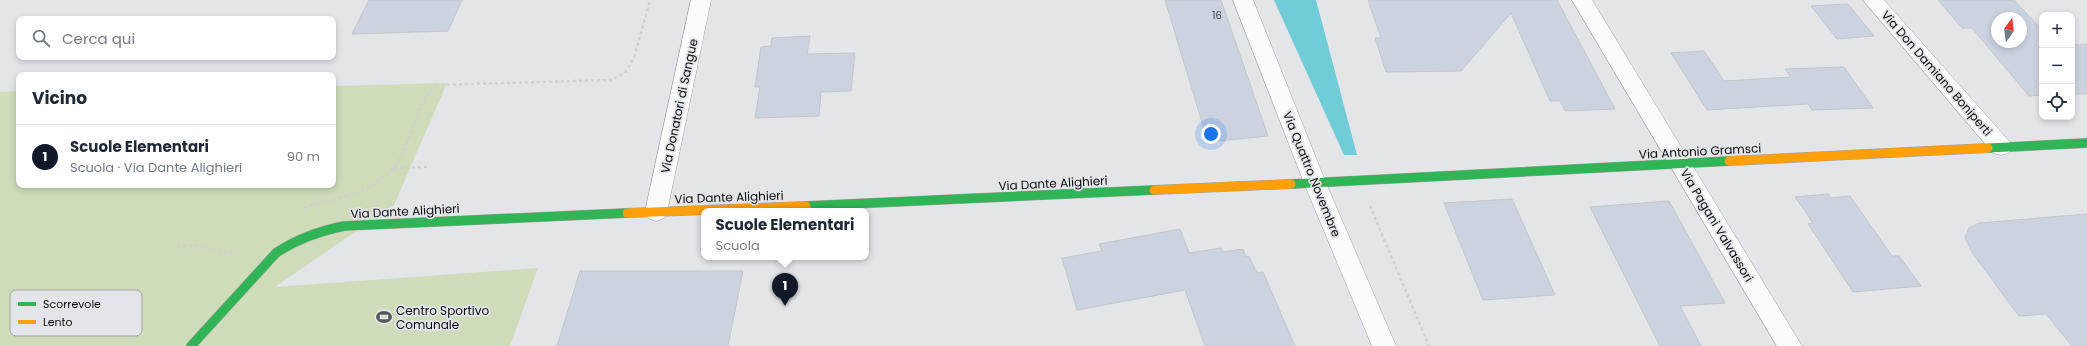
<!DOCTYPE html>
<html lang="it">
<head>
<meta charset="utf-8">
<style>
  :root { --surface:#fff; --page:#f6f6f7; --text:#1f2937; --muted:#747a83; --line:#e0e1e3; --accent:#111827 }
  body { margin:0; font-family:Poppins,sans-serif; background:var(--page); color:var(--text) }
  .controls { position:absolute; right:12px; top:12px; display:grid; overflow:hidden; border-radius:8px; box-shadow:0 2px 6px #0003 }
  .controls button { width:36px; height:36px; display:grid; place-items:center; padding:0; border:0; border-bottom:1px solid var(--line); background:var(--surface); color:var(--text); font:20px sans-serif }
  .compass { position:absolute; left:1991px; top:12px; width:36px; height:36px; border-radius:50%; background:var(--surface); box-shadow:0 2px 6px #0003; rotate:14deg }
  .you { position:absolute; left:1211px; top:134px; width:14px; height:14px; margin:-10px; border:3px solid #fff; border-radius:50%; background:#1a73e8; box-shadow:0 0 0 6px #1a73e833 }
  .badge { display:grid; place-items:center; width:26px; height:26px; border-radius:50%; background:var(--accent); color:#fff; font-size:13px; font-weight:700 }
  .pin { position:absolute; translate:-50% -33px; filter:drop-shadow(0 1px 2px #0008) }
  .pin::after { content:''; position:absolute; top:21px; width:14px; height:12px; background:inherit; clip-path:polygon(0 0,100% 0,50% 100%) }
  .popup { position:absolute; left:701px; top:208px; width:168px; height:52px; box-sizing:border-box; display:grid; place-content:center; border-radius:8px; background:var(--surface); filter:drop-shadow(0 1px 3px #0005); font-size:13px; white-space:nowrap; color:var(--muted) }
  .popup b { font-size:15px; color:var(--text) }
  .popup::after { content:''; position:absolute; left:50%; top:100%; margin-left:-8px; border:8px solid transparent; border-top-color:var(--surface) }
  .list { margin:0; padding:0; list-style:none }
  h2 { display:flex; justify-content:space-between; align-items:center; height:52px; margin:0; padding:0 16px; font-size:17px }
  h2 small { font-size:13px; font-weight:400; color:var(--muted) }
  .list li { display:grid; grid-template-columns:26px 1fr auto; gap:12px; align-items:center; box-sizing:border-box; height:64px; padding:0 16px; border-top:1px solid var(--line) }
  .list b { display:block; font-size:15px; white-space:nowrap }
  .list p { margin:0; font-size:13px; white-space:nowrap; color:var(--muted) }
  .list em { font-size:13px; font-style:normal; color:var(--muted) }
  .icon { flex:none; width:22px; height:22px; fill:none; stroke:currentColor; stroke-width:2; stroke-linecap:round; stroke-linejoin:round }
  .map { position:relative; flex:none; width:2087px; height:346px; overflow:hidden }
  .search { position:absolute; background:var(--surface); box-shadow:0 2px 6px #0003; left:16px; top:16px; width:320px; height:44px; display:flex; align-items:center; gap:10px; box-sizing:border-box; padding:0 14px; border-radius:8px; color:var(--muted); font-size:15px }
  .panel { position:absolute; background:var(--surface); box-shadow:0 2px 6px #0003; left:16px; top:72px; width:320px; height:116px; border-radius:8px }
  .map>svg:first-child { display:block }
  .green { fill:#cedcb9 }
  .water { fill:#70ccd7 }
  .building { fill:#ccd3e0; stroke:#c4c6c8; fill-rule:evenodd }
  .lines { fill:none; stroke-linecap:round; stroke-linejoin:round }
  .street-casing { stroke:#a1a2a4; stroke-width:1 }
  .fast-casing { stroke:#a1a2a4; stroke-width:10 }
  .slow-casing { stroke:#a1a2a4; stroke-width:10 }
  .path { stroke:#cfd1d1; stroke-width:2.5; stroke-dasharray:3 3; stroke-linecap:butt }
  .street { fill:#fbfbfc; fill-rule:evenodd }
  .fast { stroke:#30b455; stroke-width:9 }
  .slow { stroke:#ff9f0a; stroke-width:9 }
  .labels { text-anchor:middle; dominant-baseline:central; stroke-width:3.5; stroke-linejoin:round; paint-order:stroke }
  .number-label { font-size:10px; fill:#3c3f43 }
  .street-label { font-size:12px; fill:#0b0c0d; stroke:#e2e5e9 }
  .poi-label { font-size:12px; fill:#0b0c0d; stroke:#e2e5e9; text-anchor:start }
  .key { fill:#e2e5e9; stroke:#a2a4a7; stroke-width:1 }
  .key-label { font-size:11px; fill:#0b0c0d }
</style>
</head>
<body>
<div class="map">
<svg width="2087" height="346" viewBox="0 0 2087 346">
  <rect width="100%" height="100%" fill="#e3e5e8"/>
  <polygon class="green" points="447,83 394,205 275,287 538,268 510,346 0,346 0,92 19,91 19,185 333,185 333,86"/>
  <polygon class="water" points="1274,0 1316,0 1357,155 1344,155"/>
  <g class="building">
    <polygon points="369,0 462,0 448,31 352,34"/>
    <polygon points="1165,0 1221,0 1268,136 1208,142"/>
    <polygon points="1368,0 1557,0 1615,109 1565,111 1560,101 1550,101 1511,13 1461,71 1386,72 1375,38 1381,38"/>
    <path d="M1938 0H2014L2042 30V95L2029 96 1972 28H1962ZM1997 18H2021V42H1997Z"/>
    <polygon points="1848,4 1874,36 1837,39 1811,6"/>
    <polygon points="810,36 807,54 855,53 851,91 821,92 819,116 755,118 760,87 755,87 761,47 771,46 772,38"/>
    <polygon points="2087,44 2087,94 2072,94 2072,45"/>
    <polygon points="1704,51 1724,81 1791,77 1785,69 1844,67 1873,108 1812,110 1808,104 1707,110 1671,53"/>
    <polygon points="1828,194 1831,198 1850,196 1892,256 1899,256 1921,286 1853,292 1808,224 1813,223 1795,197"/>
    <polygon points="1512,199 1555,295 1483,300 1444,203"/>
    <polygon points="1669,201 1725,303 1680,306 1701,346 1660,346 1590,207"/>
    <polygon points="2087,214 2087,346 2072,346 2046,314 2019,316 1973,254 1965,238 1969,228 1979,223"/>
    <polygon points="1180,229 1189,253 1221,248 1223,252 1243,249 1246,257 1249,256 1257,273 1263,272 1295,346 1205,346 1185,290 1077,310 1062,258 1102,251 1099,244"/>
    <polygon points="580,271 743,271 728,346 557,346"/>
  </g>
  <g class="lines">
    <defs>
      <g id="street">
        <polygon points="691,0 711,0 667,212 664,218 656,221 648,218 645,212"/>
        <polygon points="1233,0 1253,0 1326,183 1396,346 1372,346 1304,183"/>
        <polygon points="1572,0 1592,0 1802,346 1777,346"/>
        <polygon points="1863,0 1884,0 2009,141 2012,147 2009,153 2001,155 1993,153"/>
      </g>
      <g id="fast">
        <polyline points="1988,148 2087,143"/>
        <polyline points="1291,184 1729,161"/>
        <polyline points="806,206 1154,190"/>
        <path d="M191 346 276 253C297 239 319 231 344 226L627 213"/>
      </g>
      <g id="slow">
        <polyline points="1729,161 1988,148"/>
        <polyline points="1154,190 1291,184"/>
        <polyline points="627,213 806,206"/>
      </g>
    </defs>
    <use href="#street" class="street-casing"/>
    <use href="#fast" class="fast-casing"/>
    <use href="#slow" class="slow-casing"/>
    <g class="path">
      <polyline points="394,168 427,167"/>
      <polyline points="1370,206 1429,346"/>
      <path d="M304 208C339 196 373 195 397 163 404 154 408 139 412 129 419 112 422 97 437 85L611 80 625 73 634 58 650 0"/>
      <polyline points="177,247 195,245 237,255"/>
    </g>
    <use href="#street" class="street"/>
    <use href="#fast" class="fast"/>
    <use href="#slow" class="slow"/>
  </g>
  <defs>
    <symbol id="stadium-bare" viewBox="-9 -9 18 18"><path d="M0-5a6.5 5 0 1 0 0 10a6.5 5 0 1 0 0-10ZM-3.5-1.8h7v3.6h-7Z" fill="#57585a" stroke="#e2e5e9" stroke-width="2.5" paint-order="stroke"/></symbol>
  </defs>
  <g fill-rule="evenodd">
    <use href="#stadium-bare" x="373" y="306" width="22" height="22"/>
  </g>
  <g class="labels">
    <g class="number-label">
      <text x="1217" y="15">16</text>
    </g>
    <g class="street-label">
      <text transform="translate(1937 73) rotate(49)">Via Don Damiano Boniperti</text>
      <text transform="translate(679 106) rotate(-78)">Via Donatori di Sangue</text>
      <text transform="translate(1700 151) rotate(-3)">Via Antonio Gramsci</text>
      <text transform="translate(1312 174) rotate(68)">Via Quattro Novembre</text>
      <text transform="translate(1053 183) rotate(-3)">Via Dante Alighieri</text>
      <text transform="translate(729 197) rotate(-2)">Via Dante Alighieri</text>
      <text transform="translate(405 211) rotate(-3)">Via Dante Alighieri</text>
      <text transform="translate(1717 225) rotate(59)">Via Pagani Valvassori</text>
    </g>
    <g class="poi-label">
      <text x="396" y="310">Centro Sportivo<tspan x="396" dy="14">Comunale</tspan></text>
    </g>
  </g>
  <rect x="10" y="290" width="132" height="46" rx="6" class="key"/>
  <rect x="18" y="302" width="18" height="4" fill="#30b455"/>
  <rect x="18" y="320" width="18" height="4" fill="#ff9f0a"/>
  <g class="key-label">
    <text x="43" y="308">Scorrevole</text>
    <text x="43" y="326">Lento</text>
  </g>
</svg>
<div class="controls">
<button>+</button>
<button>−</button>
<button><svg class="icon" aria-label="locate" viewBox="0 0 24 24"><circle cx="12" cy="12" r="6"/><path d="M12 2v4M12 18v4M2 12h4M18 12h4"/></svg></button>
</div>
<svg class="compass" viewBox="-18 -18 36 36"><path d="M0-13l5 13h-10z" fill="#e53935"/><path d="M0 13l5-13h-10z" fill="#747a83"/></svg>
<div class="you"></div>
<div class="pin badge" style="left:785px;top:306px">1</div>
<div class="popup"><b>Scuole Elementari</b>Scuola</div>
<div class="search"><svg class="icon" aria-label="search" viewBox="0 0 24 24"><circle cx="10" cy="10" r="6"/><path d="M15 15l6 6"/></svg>Cerca qui</div>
<section class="panel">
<h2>Vicino<small></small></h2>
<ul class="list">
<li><span class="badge">1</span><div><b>Scuole Elementari</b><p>Scuola · Via Dante Alighieri</p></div><em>90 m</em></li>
</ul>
</section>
</div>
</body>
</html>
